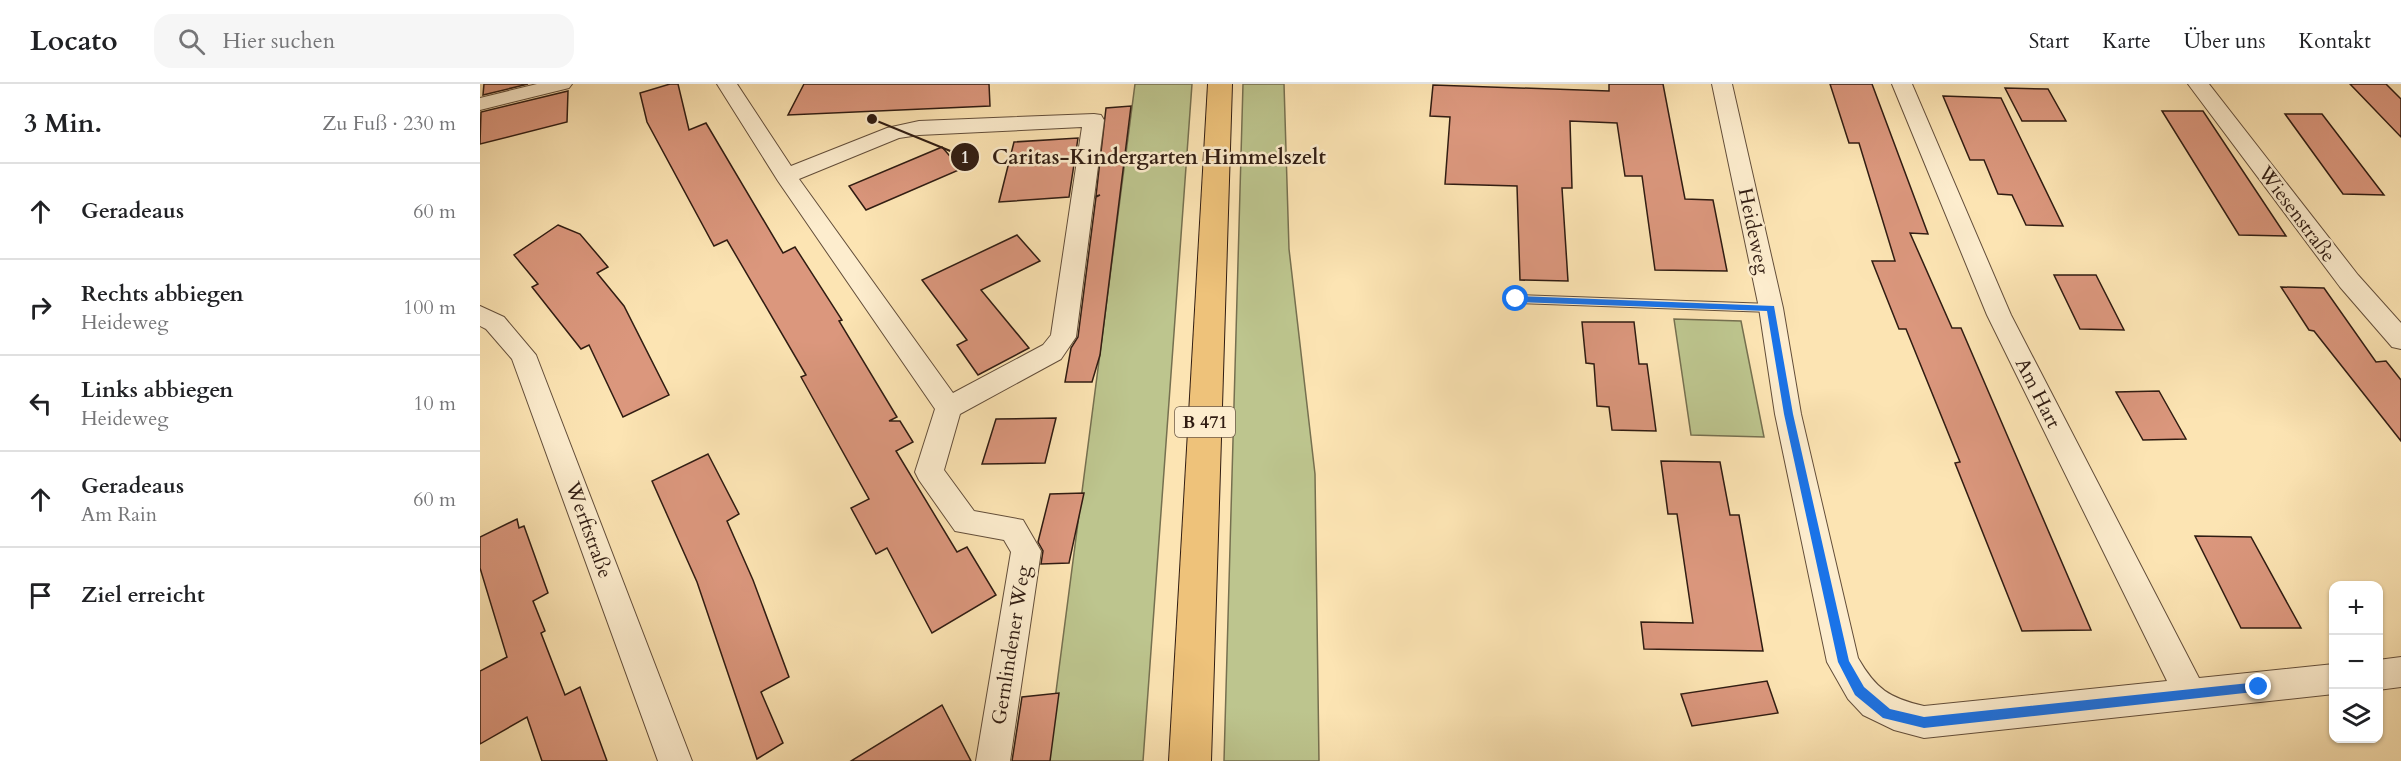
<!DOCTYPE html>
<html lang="de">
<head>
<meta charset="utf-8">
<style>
  :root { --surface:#fff; --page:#f6f6f6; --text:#202124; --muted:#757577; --line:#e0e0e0 }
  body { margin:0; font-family:Cardo,serif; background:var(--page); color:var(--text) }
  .controls { position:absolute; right:18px; bottom:18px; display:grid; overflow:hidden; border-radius:12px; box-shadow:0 2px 4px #0004 }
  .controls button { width:54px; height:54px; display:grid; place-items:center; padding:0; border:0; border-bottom:2px solid var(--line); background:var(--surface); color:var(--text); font:30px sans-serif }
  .stop { position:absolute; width:18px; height:18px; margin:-14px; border:4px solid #1a73e8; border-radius:50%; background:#fff }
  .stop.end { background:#1a73e8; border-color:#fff; box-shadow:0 2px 6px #0008 }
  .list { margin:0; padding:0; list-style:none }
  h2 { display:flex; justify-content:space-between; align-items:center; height:78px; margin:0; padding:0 24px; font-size:26px }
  h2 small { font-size:20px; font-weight:400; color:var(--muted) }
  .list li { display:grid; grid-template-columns:39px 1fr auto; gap:18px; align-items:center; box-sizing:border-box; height:96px; padding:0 24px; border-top:2px solid var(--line) }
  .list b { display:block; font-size:22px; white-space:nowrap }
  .list p { margin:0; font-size:20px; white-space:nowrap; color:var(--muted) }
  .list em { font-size:20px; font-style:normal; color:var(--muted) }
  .icon { flex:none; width:33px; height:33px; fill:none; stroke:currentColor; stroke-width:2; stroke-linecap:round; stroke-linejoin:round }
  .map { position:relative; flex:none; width:1921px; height:677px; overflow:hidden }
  header { display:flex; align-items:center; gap:36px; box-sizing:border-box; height:84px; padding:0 30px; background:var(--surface); border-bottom:2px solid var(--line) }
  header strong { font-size:28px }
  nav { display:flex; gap:33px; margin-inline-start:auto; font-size:21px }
  .search { width:420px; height:54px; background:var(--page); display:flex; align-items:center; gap:15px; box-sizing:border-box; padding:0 21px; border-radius:18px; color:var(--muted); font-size:22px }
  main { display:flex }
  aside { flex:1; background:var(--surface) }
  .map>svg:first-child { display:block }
  .green { fill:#bdc58e; stroke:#767050; stroke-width:1.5 }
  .building { fill:#db977d; stroke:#301c12; stroke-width:1.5 }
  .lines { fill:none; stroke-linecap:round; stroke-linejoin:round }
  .lane-casing { stroke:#634e3a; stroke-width:2 }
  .street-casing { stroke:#634e3a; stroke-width:2 }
  .highway-casing { stroke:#301c12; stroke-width:2 }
  .lane { fill:#fdedce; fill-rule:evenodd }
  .street { fill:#fdedce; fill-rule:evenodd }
  .highway { fill:#eec27a; fill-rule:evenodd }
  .route { fill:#1a73e8 }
  .labels { text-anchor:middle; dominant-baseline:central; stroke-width:5; stroke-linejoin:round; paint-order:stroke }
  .shield { fill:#fdedce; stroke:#6e5b4a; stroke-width:1.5 }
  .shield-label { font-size:18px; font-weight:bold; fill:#301c12 }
  .street-label { font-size:20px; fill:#301c12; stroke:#fdedce }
  .leader { fill:none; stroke:#301c12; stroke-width:2 }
  .callout-dot { fill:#301c12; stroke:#fdedce; stroke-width:2 }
  .mark-label { font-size:18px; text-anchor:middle; font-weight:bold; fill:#fff }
  .callout-label { font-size:21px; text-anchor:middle; font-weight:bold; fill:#301c12; stroke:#fdedce; stroke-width:5; stroke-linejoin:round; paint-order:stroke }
</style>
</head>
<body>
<header>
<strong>Locato</strong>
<div class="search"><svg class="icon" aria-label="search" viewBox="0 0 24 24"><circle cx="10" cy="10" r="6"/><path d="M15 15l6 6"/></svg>Hier suchen</div>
<nav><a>Start</a><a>Karte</a><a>Über uns</a><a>Kontakt</a></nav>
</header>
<main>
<aside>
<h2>3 Min.<small>Zu Fuß · 230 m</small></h2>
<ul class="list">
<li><svg class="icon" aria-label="ahead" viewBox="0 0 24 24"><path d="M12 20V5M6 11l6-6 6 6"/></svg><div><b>Geradeaus</b></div><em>60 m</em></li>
<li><svg class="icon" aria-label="right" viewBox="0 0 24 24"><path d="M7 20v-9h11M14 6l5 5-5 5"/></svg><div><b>Rechts abbiegen</b><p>Heideweg</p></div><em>100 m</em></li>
<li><svg class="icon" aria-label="left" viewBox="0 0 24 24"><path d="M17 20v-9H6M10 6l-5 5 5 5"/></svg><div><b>Links abbiegen</b><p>Heideweg</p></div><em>10 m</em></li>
<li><svg class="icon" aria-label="ahead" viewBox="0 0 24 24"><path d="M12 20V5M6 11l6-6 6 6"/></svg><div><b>Geradeaus</b><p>Am Rain</p></div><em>60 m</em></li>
<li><svg class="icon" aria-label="arrive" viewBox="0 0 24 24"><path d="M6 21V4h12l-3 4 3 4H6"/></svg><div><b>Ziel erreicht</b></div></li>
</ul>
</aside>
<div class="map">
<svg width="1921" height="677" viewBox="0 0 1921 677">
  <rect width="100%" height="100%" fill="#fce4b3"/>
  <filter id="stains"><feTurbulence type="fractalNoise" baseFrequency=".00333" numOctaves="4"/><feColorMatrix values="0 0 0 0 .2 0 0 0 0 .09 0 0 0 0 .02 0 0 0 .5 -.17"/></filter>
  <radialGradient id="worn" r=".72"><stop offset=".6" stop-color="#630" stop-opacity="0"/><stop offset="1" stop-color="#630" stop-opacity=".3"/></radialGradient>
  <g class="green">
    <polygon points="655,0 712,0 663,677 567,677"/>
    <polygon points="763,0 804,0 809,165 835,390 839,677 744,677"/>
    <polygon points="1194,235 1261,237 1284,353 1211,351"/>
  </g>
  <g class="building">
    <polygon points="4,0 48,0 3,11"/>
    <polygon points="190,0 198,0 209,46 226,39 303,169 315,163 362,236 359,237 417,333 409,337 420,337 433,358 416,367 477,468 487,463 516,511 452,549 407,464 396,470 371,424 389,415 321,293 326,291 247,156 234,162 167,38 160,9"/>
    <polygon points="324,0 509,0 510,22 308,31"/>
    <polygon points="1129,0 1183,0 1205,115 1233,116 1247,187 1175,186 1162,92 1145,92 1137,39 1090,37 1092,104 1082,104 1088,197 1040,196 1037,102 965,100 970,33 950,32 953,1 1129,7"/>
    <polygon points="1350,0 1392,0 1448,150 1430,149 1472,244 1481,244 1611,546 1542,547 1475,379 1480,378 1426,245 1419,245 1392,177 1415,177 1379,59 1369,59"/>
    <polygon points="1870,0 1906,0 1921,15 1921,53"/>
    <polygon points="1525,4 1568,5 1586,37 1542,37"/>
    <polygon points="88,7 87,38 0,60 1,28"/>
    <polygon points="1463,12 1521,14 1583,142 1546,141 1532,111 1518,110 1504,76 1490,76"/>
    <polygon points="651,22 620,271 612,298 585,298 591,264 598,253 616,113 620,111 616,112 626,24"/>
    <polygon points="1682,27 1723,27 1806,152 1759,151"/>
    <polygon points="1805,30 1842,30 1904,111 1863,110"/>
    <polygon points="598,54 589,113 519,118 534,58"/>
    <polygon points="462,63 481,85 386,126 369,102"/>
    <polygon points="78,141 100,150 128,183 117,189 144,222 189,311 143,333 109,261 101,265 52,203 58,200 34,171"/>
    <polygon points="537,151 560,177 501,206 549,264 498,291 477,261 487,256 442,196"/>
    <polygon points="1574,191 1616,191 1644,246 1600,245"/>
    <polygon points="1801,203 1844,204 1896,278 1906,277 1921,296 1921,357 1834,247 1829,246"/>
    <polygon points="1102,238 1154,238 1159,280 1167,280 1176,347 1132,346 1129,323 1117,322 1114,280 1106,279"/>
    <polygon points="1679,307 1706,355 1663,356 1636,308"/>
    <polygon points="576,334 565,379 502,380 516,335"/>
    <polygon points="228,370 259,430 247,437 273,496 309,593 281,608 303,659 277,675 217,498 172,397"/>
    <polygon points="1181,377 1240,378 1250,431 1259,431 1283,567 1164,565 1161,538 1213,539 1197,430 1188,430"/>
    <polygon points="604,409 589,479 561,480 563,467 558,458 570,410"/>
    <polygon points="37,435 39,444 44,442 68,509 53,517 65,547 61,549 85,611 100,603 127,677 62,677 47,633 0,660 0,587 27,573 0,484 0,453"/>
    <polygon points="1715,452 1771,453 1821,544 1761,544"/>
    <polygon points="1287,597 1298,629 1212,642 1201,610"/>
    <polygon points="579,609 570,677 532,677 542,613"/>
    <polygon points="462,621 491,677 371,677"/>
  </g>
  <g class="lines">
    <defs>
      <polygon id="lane" points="1037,211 1291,220 1297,224 1291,228 1037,219 1031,215"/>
      <g id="street">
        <polygon points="57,0 92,0 89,4 0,26 0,14"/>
        <path d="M237 0H257L311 82 407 44 439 37 614 30 621 31 624 36 596 253 581 275 480 330 464 386 494 427 543 436 561 467 530 677H496L531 468 524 456 475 447 439 396 435 388 455 325 298 97ZM602 43 571 251 563 261 473 309 319 95 419 54 439 51Z"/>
        <path d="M1232 0H1252L1303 224 1321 330 1378 574C1396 605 1409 614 1444 622L1687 597 1507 231 1412 0H1432L1531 231 1719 594 1854 580V610L1444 654 1414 646 1383 631 1368 615 1347 578 1295 330 1279 224Z"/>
        <polygon points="1708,0 1729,0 1878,191 1921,239 1921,265 1912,263 1860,203"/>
        <polygon points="0,222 24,233 56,271 212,677 178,677 32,275 6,245 0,242"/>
        <polygon points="1921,573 1921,603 1898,606 1898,576"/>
      </g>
      <polygon id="highway" points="728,0 752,0 731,677 689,677"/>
    </defs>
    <use href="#lane" class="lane-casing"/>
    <use href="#street" class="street-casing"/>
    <use href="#highway" class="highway-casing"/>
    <use href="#lane" class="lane"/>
    <use href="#street" class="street"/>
    <use href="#highway" class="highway"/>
  </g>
  <polygon class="route" points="1036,212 1294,222 1313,330 1369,577 1384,603 1410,625 1444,633 1779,598 1783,600 1783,607 1444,644 1403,634 1375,611 1358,578 1304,330 1287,227 1036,218 1032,215"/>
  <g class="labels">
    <rect class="shield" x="695" y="323" width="60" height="30" rx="4.5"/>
    <g class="shield-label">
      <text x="725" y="338">B 471</text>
    </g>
    <g class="street-label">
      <text transform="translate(1817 130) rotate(53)">Wiesenstraße</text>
      <text transform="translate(1274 147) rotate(78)">Heideweg</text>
      <text transform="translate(1558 309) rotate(63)">Am Hart</text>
      <text transform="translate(109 446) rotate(70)">Werftstraße</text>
      <text transform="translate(531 561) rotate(-81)">Gernlindener Weg</text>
    </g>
  </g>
  <path class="leader" d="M392 35L485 73"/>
  <g class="callout-dot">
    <circle cx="392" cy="35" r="6"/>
    <circle cx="485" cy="73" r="15"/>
  </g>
  <g class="mark-label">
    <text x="485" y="79">1</text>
  </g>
  <g class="callout-label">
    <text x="679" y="80">Caritas-Kindergarten Himmelszelt</text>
  </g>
  <rect width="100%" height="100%" filter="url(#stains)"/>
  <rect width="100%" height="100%" fill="url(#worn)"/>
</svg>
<div class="controls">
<button>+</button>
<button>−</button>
<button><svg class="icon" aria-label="layers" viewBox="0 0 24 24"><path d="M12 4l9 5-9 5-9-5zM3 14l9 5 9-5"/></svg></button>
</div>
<div class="stop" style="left:1036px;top:215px"></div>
<div class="stop end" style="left:1779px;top:603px"></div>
</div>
</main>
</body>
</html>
